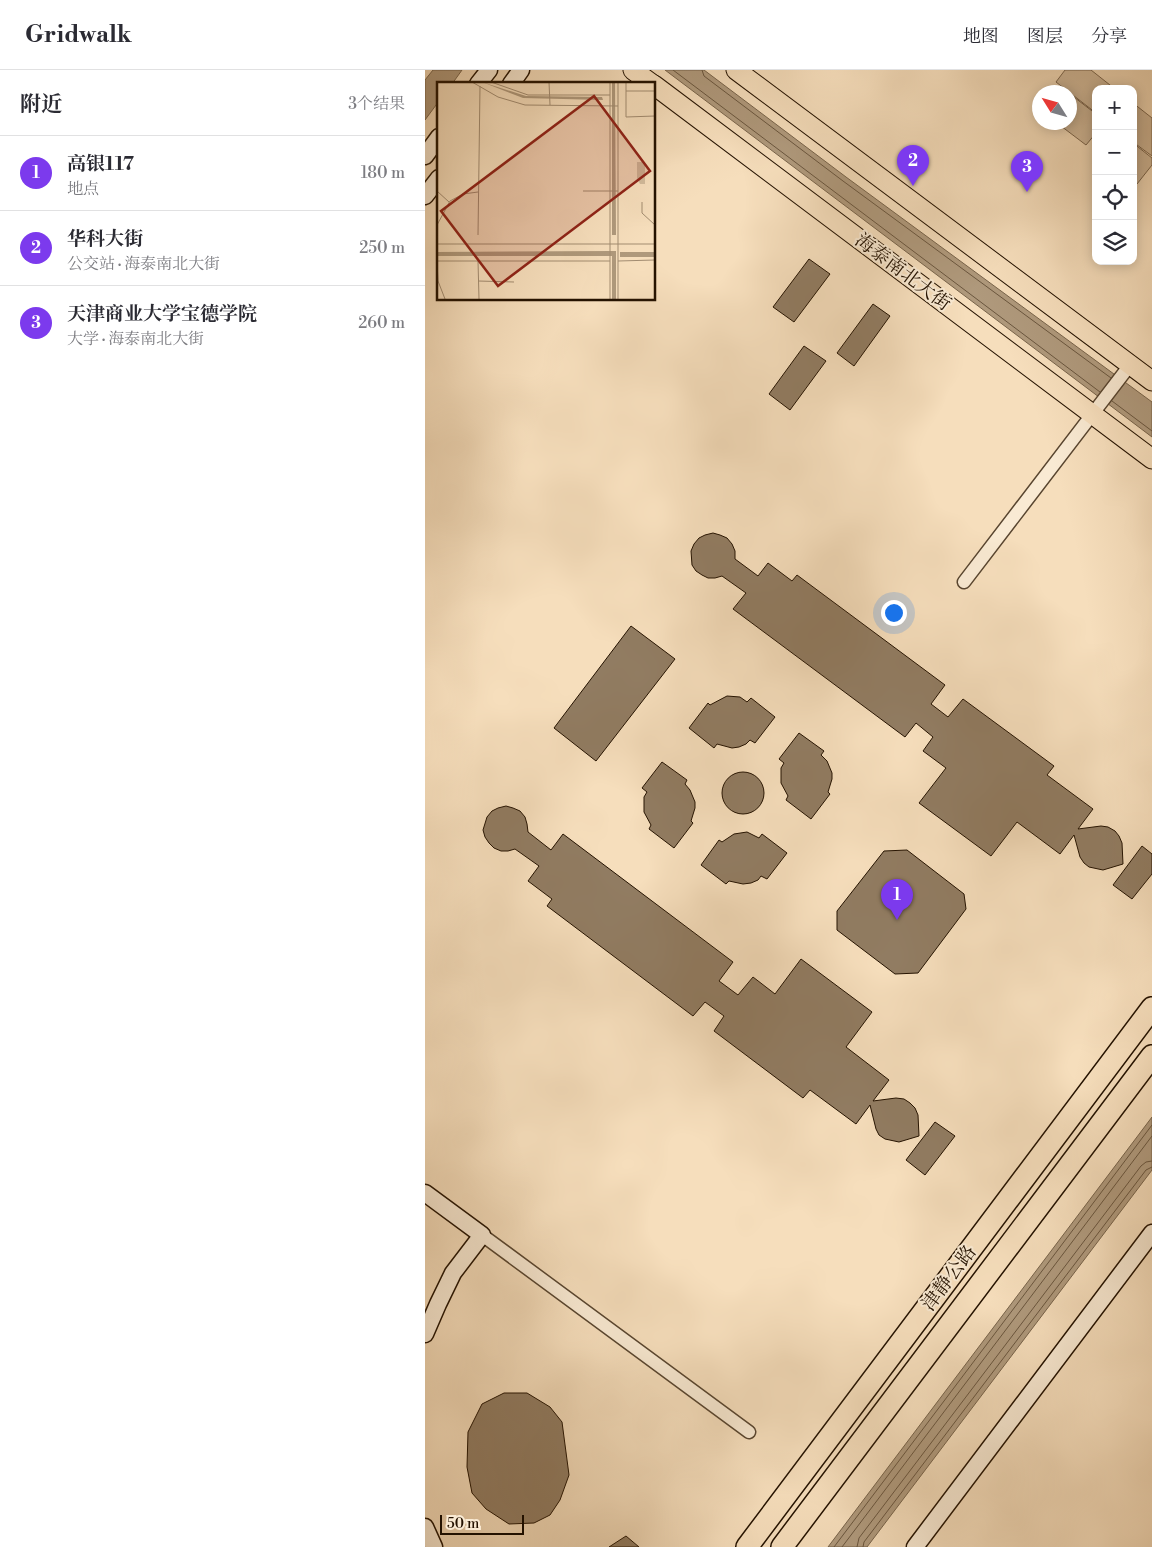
<!DOCTYPE html>
<html lang="zh">
<head>
<meta charset="utf-8">
<style>
  :root { --surface:#fff; --page:#f7f7f7; --text:#2b2b33; --muted:#7c7c81; --line:#e1e1e2; --accent:#7c3aed }
  body { margin:0; font-family:"Libre Bodoni","Noto Serif SC",serif; background:var(--page); color:var(--text) }
  .controls { position:absolute; right:15px; top:15px; display:grid; overflow:hidden; border-radius:10px; box-shadow:0 2px 12px #0003 }
  .controls button { width:45px; height:45px; display:grid; place-items:center; padding:0; border:0; border-bottom:1px solid var(--line); background:var(--surface); color:var(--text); font:25px sans-serif }
  .compass { position:absolute; left:607px; top:15px; width:45px; height:45px; border-radius:50%; background:var(--surface); box-shadow:0 2px 12px #0003; rotate:307deg }
  .scale { position:absolute; left:15px; bottom:12px; width:84px; box-sizing:border-box; padding-left:5px; border:2px solid #241200; border-top:0; font-size:14px; line-height:18px; white-space:nowrap; color:#241200; -webkit-text-stroke:4px #f9ead3; paint-order:stroke }
  .you { position:absolute; left:468px; top:542px; width:18px; height:18px; margin:-12px; border:4px solid #fff; border-radius:50%; background:#1a73e8; box-shadow:0 0 0 8px #1a73e833 }
  .badge { display:grid; place-items:center; width:32px; height:32px; border-radius:50%; background:var(--accent); color:#fff; font-size:16px; font-weight:700 }
  .pin { position:absolute; translate:-50% -41px; filter:drop-shadow(0 1px 2px #0008) }
  .pin::after { content:''; position:absolute; top:26px; width:18px; height:15px; background:inherit; clip-path:polygon(0 0,100% 0,50% 100%) }
  .list { margin:0; padding:0; list-style:none }
  h2 { display:flex; justify-content:space-between; align-items:center; height:65px; margin:0; padding:0 20px; font-size:21px }
  h2 small { font-size:16px; font-weight:400; color:var(--muted) }
  .list li { display:grid; grid-template-columns:32px 1fr auto; gap:15px; align-items:center; box-sizing:border-box; height:75px; padding:0 20px; border-top:1px solid var(--line) }
  .list b { display:block; font-size:19px; white-space:nowrap }
  .list p { margin:0; font-size:16px; white-space:nowrap; color:var(--muted) }
  .list em { font-size:16px; font-style:normal; color:var(--muted) }
  .icon { flex:none; width:28px; height:28px; fill:none; stroke:currentColor; stroke-width:2; stroke-linecap:round; stroke-linejoin:round }
  .map { position:relative; flex:none; width:727px; height:1477px; overflow:hidden }
  header { display:flex; align-items:center; gap:30px; box-sizing:border-box; height:70px; padding:0 25px; background:var(--surface); border-bottom:1px solid var(--line) }
  header strong { font-size:24px }
  nav { display:flex; gap:28px; margin-inline-start:auto; font-size:18px }
  main { display:flex }
  aside { flex:1; background:var(--surface) }
  .map>svg:first-child { display:block }
  .green { fill:#d2bb9c; stroke:#7b664e }
  .water { fill:#af997c; stroke:#77634a }
  .lines { fill:none; stroke-linecap:round; stroke-linejoin:round }
  .shore { stroke:#6a563e; stroke-width:1 }
  .building { fill:#917c62; stroke:#241200 }
  .street-casing { stroke:#58452f; stroke-width:15 }
  .secondary-casing { stroke:#241200; stroke-width:19 }
  .primary-casing { stroke:#241200; stroke-width:21 }
  .highway-casing { stroke:#241200; stroke-width:24 }
  .street { stroke:#f9ead3; stroke-width:12 }
  .secondary { stroke:#f9ead3; stroke-width:16 }
  .primary { stroke:#f6debc; stroke-width:19 }
  .highway { stroke:#f6debc; stroke-width:21 }
  .labels { text-anchor:middle; dominant-baseline:central; stroke-width:4; stroke-linejoin:round; paint-order:stroke }
  .street-label { font-size:19px; fill:#241200; stroke:#f9ead3 }
  .inset-road { fill:none; stroke:#a28c71; stroke-width:1 }
  .view { fill:#8f2418; fill-opacity:0.15; stroke:#8f2418; stroke-width:2.5 }
  .inset-edge { fill:none; stroke:#241200; stroke-width:2.5 }
</style>
</head>
<body>
<header>
<strong>Gridwalk</strong>
<nav><a>地图</a><a>图层</a><a>分享</a></nav>
</header>
<main>
<aside>
<h2>附近<small>3个结果</small></h2>
<ul class="list">
<li><span class="badge">1</span><div><b>高银117</b><p>地点</p></div><em>180 m</em></li>
<li><span class="badge">2</span><div><b>华科大街</b><p>公交站 · 海泰南北大街</p></div><em>250 m</em></li>
<li><span class="badge">3</span><div><b>天津商业大学宝德学院</b><p>大学 · 海泰南北大街</p></div><em>260 m</em></li>
</ul>
</aside>
<div class="map">
<svg width="727" height="1477" viewBox="0 0 727 1477">
  <rect width="100%" height="100%" fill="#f6debc"/>
  <filter id="stains"><feTurbulence type="fractalNoise" baseFrequency=".004" numOctaves="4"/><feColorMatrix values="0 0 0 0 .2 0 0 0 0 .09 0 0 0 0 .02 0 0 0 .5 -.17"/></filter>
  <radialGradient id="worn" r=".72"><stop offset=".6" stop-color="#630" stop-opacity="0"/><stop offset="1" stop-color="#630" stop-opacity=".3"/></radialGradient>
  <g class="green">
    <polygon points="640,0 666,0 690,19 671,19 671,43 631,12"/>
    <polygon points="645,24 671,44 671,63 661,75 632,53 644,52"/>
    <polygon points="708,33 727,48 727,86 708,72"/>
    <polygon points="708,73 727,88 727,95 712,114 708,112"/>
  </g>
  <g class="water">
    <polygon points="8,0 37,0 27,14 14,14 14,31 0,50 0,10"/>
    <polygon points="240,0 279,0 421,107 727,332 727,367"/>
    <polygon points="727,1047 727,1100 442,1477 403,1477"/>
  </g>
  <g class="lines">
    <g class="shore">
      <polyline points="248,0 675,322"/>
      <polyline points="277,0 279,6 418,111 686,308"/>
      <polyline points="687,331 727,361"/>
      <polyline points="409,1477 727,1055"/>
      <polyline points="417,1477 727,1066"/>
      <polyline points="432,1477 434,1468 716,1096 721,1092 727,1091"/>
      <polyline points="438,1477 439,1472 721,1100 727,1097"/>
    </g>
  </g>
  <g class="building">
    <polygon points="384,189 405,204 369,252 348,237"/>
    <polygon points="448,234 465,246 429,296 412,283"/>
    <polygon points="379,276 401,291 365,340 344,324"/>
    <polygon points="288,463 295,465 302,468 307,474 310,481 310,489 333,506 343,493 367,511 372,505 520,615 506,634 523,647 538,629 629,696 622,705 668,739 653,759 676,756 683,757 690,761 694,766 697,773 698,794 678,800 664,797 659,793 655,787 649,765 635,784 592,752 566,786 494,733 521,698 498,681 508,667 491,653 480,667 308,539 321,523 297,506 290,508 283,508 277,505 271,501 267,495 266,481 269,474 274,468 280,465"/>
    <polygon points="206,556 250,589 171,691 129,658"/>
    <polygon points="302,626 315,627 322,632 326,628 350,647 330,673 325,670 321,674 314,677 307,678 292,674 289,678 264,658 283,633 285,635"/>
    <polygon points="374,663 399,681 396,685 402,691 407,703 407,709 403,722 405,724 386,749 361,730 363,726 356,713 356,698 359,693 354,689"/>
    <polygon points="237,692 262,710 260,714 265,720 270,732 270,738 266,751 268,753 249,778 224,759 226,755 219,742 219,727 222,722 217,718"/>
    <circle cx="318" cy="723" r="21"/>
    <polygon points="81,736 88,738 95,741 100,747 102,754 103,762 126,780 138,764 308,892 294,911 313,925 328,907 350,924 376,889 447,942 421,977 464,1010 448,1031 471,1028 479,1029 485,1033 490,1038 493,1045 494,1066 474,1072 460,1069 454,1065 451,1059 445,1035 431,1054 385,1020 378,1028 289,961 299,946 280,932 268,946 122,836 127,829 103,811 114,796 90,779 83,781 76,781 69,778 64,773 60,767 58,760 62,747 67,741 73,738"/>
    <polygon points="322,762 334,768 337,764 362,783 342,809 336,806 333,810 326,813 318,814 304,811 301,814 276,795 294,770 297,772 309,764"/>
    <polygon points="717,776 727,784 727,804 707,829 688,815"/>
    <polygon points="482,780 539,824 541,839 493,903 470,904 412,860 412,841 459,781"/>
    <polygon points="510,1052 530,1066 500,1105 481,1090"/>
    <polygon points="79,1323 102,1323 125,1337 137,1352 144,1405 135,1430 125,1445 109,1453 84,1454 61,1439 47,1423 42,1397 43,1362 57,1334"/>
    <polygon points="201,1466 214,1477 184,1477"/>
  </g>
  <g class="lines">
    <defs>
      <g id="street">
        <polyline points="539,512 705,295"/>
        <polyline points="57,1165 324,1362"/>
      </g>
      <g id="secondary">
        <polyline points="53,14 64,0"/>
        <polyline points="86,14 96,0"/>
        <polyline points="0,86 14,67"/>
        <polyline points="0,126 14,108"/>
        <polyline points="0,1123 57,1165 28,1203 13,1234 0,1264"/>
        <polyline points="0,1457 9,1477"/>
        <polyline points="490,1477 727,1163"/>
      </g>
      <g id="primary">
        <polyline points="208,0 227,14"/>
        <polyline points="311,0 727,311"/>
        <polyline points="229,15 727,389"/>
      </g>
      <g id="highway">
        <polyline points="322,1477 727,938"/>
        <polyline points="357,1477 727,986"/>
      </g>
    </defs>
    <use href="#street" class="street-casing"/>
    <use href="#secondary" class="secondary-casing"/>
    <use href="#primary" class="primary-casing"/>
    <use href="#highway" class="highway-casing"/>
    <use href="#street" class="street"/>
    <use href="#secondary" class="secondary"/>
    <use href="#primary" class="primary"/>
    <use href="#highway" class="highway"/>
  </g>
  <g class="labels">
    <g class="street-label">
      <text transform="translate(478 202) rotate(37)">海泰南北大街</text>
      <text transform="translate(524 1208) rotate(-53)">津静公路</text>
    </g>
  </g>
  <g transform="translate(12 12)">
    <rect width="218" height="218" fill="#f6debc"/>
    <path d="M200 80H208V102H203L200 96Z" fill="#d2bb9c"/>
    <path d="M45 0 89 14 165 15 166 18 86 16ZM175 0H178L179 153H175ZM175 169H179V217H175V174H0V170ZM183 170H217V175H183Z" fill="#af997c"/>
    <path class="inset-road" d="M35 0 61 15 88 23 181 24M54 0 91 13H173M112 0 113 23M173 0V217M181 0V217M189 0V35L218 34M189 9H218M0 109 12 120M146 109H181M205 120V131L218 143M0 143 13 119 26 112 41 110M41 153 43 4M0 162H218M0 179 1 199 8 217M0 179H173M41 179 42 217M181 179 218 178M41 199 77 200"/>
    <path class="view" d="M157 14 213 89 61 204 4 129Z"/>
    <rect width="218" height="218" class="inset-edge"/>
  </g>
  <rect width="100%" height="100%" filter="url(#stains)"/>
  <rect width="100%" height="100%" fill="url(#worn)"/>
</svg>
<div class="controls">
<button>+</button>
<button>−</button>
<button><svg class="icon" aria-label="locate" viewBox="0 0 24 24"><circle cx="12" cy="12" r="6"/><path d="M12 2v4M12 18v4M2 12h4M18 12h4"/></svg></button>
<button><svg class="icon" aria-label="layers" viewBox="0 0 24 24"><path d="M12 4l9 5-9 5-9-5zM3 14l9 5 9-5"/></svg></button>
</div>
<svg class="compass" viewBox="-18 -18 36 36"><path d="M0-13l5 13h-10z" fill="#e53935"/><path d="M0 13l5-13h-10z" fill="#7c7c81"/></svg>
<div class="scale">50 m</div>
<div class="you"></div>
<div class="pin badge" style="left:472px;top:850px">1</div>
<div class="pin badge" style="left:488px;top:116px">2</div>
<div class="pin badge" style="left:602px;top:122px">3</div>
</div>
</main>
</body>
</html>
